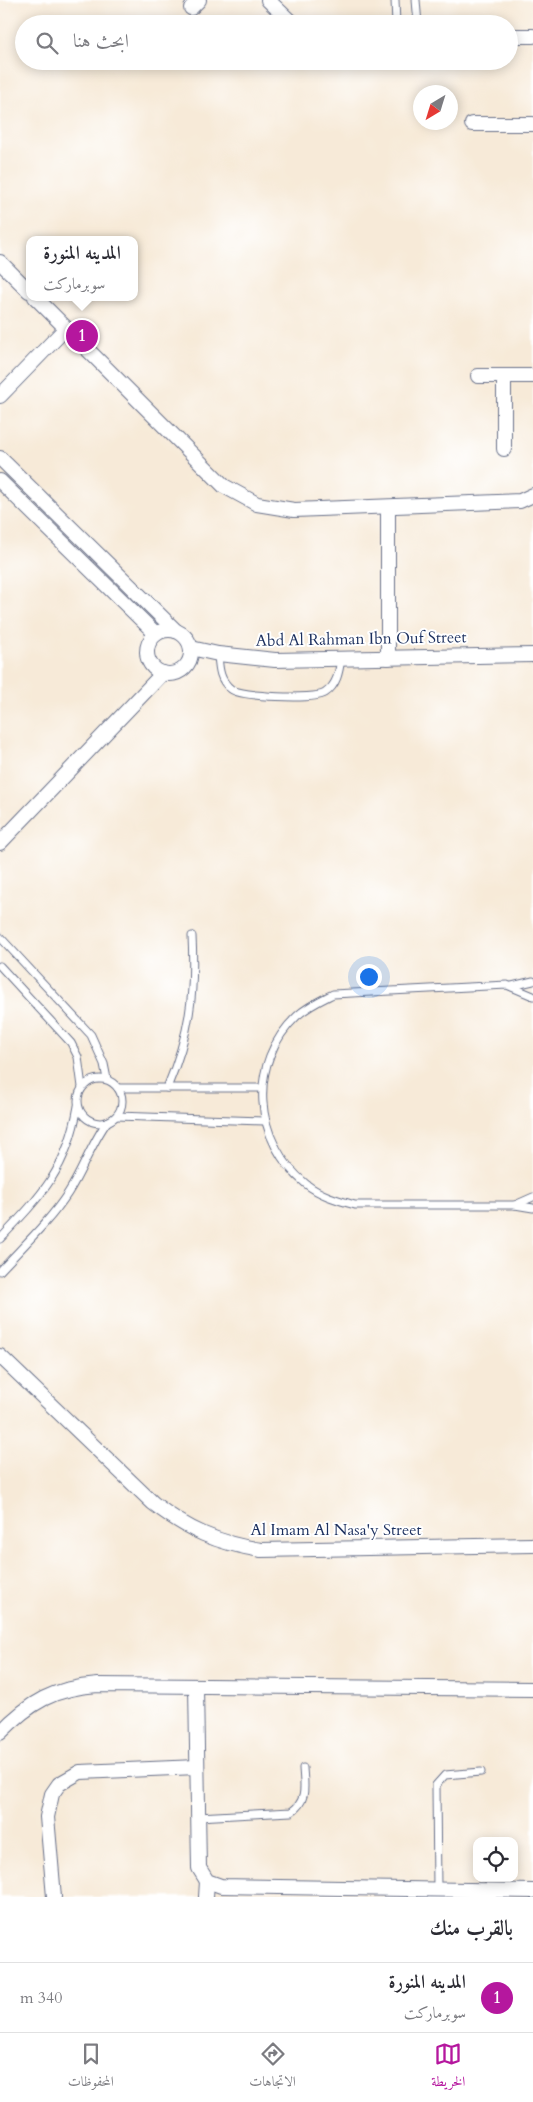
<!DOCTYPE html>
<html lang="ar">
<head>
<meta charset="utf-8">
<style>
  :root { --surface:#fff; --page:#f2f2f3; --text:#2b2b33; --muted:#7c7c81; --line:#e1e1e2; --accent:#b5179e }
  body { margin:0; font-family:Cardo,Amiri,serif; background:var(--page); color:var(--text); direction:rtl }
  .controls { position:absolute; right:15px; bottom:15px; display:grid; overflow:hidden; border-radius:10px; box-shadow:0 2px 12px #0003 }
  .controls button { width:45px; height:45px; display:grid; place-items:center; padding:0; border:0; border-bottom:1px solid var(--line); background:var(--surface); color:var(--text); font:25px sans-serif }
  .compass { position:absolute; left:413px; top:85px; width:45px; height:45px; border-radius:50%; background:var(--surface); box-shadow:0 2px 12px #0003; rotate:218deg }
  .you { position:absolute; left:368px; top:976px; width:18px; height:18px; margin:-12px; border:4px solid #fff; border-radius:50%; background:#1a73e8; box-shadow:0 0 0 8px #1a73e833 }
  .badge { display:grid; place-items:center; width:32px; height:32px; border-radius:50%; background:var(--accent); color:#fff; font-size:16px; font-weight:700 }
  .pin { position:absolute; translate:-50% -50%; border:2px solid #fff; box-shadow:0 1px 5px #0006 }
  .popup { position:absolute; left:26px; top:236px; width:112px; height:65px; box-sizing:border-box; display:grid; place-content:center; border-radius:10px; background:var(--surface); filter:drop-shadow(0 1px 4px #0005); font-size:16px; white-space:nowrap; color:var(--muted) }
  .popup b { font-size:19px; color:var(--text) }
  .popup::after { content:''; position:absolute; left:50%; top:100%; margin-left:-10px; border:10px solid transparent; border-top-color:var(--surface) }
  .list { margin:0; padding:0; list-style:none }
  h2 { display:flex; justify-content:space-between; align-items:center; height:65px; margin:0; padding:0 20px; font-size:21px }
  h2 small { font-size:16px; font-weight:400; color:var(--muted) }
  .list li { display:grid; grid-template-columns:32px 1fr auto; gap:15px; align-items:center; box-sizing:border-box; height:70px; padding:0 20px; border-top:1px solid var(--line) }
  .list b { display:block; font-size:19px; white-space:nowrap }
  .list p { margin:0; font-size:16px; white-space:nowrap; color:var(--muted) }
  .list em { font-size:16px; font-style:normal; color:var(--muted) }
  .icon { flex:none; width:28px; height:28px; fill:none; stroke:currentColor; stroke-width:2; stroke-linecap:round; stroke-linejoin:round }
  .map { position:relative; flex:none; width:533px; height:1897px; overflow:hidden; direction:ltr }
  .search { position:absolute; background:var(--surface); box-shadow:0 2px 12px #0003; left:15px; right:15px; top:15px; height:55px; display:flex; align-items:center; gap:12px; box-sizing:border-box; padding:0 18px; border-radius:28px; color:var(--muted); font-size:19px }
  .sheet { height:135px; background:var(--surface) }
  nav { display:flex; justify-content:space-around; align-items:center; box-sizing:border-box; height:70px; border-top:1px solid var(--line); background:var(--surface); font-size:14px; color:var(--muted) }
  nav a { display:grid; justify-items:center; gap:2px }
  nav .on { color:var(--accent) }
  .map>svg:first-child { display:block }
  .lines { fill:none; stroke-linecap:round; stroke-linejoin:round }
  .service-casing { stroke:#687089; stroke-width:9 }
  .minor-casing { stroke:#687089; stroke-width:16 }
  .service { stroke:#fff; stroke-width:7 }
  .minor { stroke:#fff; stroke-width:14 }
  .labels { text-anchor:middle; dominant-baseline:central; stroke-width:4; stroke-linejoin:round; paint-order:stroke }
  .street-label { font-size:16px; fill:#1b2f5e; stroke:#fff }
</style>
</head>
<body>
<div class="map">
<svg width="533" height="1897" viewBox="0 0 533 1897">
  <rect width="100%" height="100%" fill="#fff"/>
  <filter id="ink" filterUnits="userSpaceOnUse"><feTurbulence type="fractalNoise" baseFrequency=".02" numOctaves="2"/><feDisplacementMap in="SourceGraphic" scale="10" xChannelSelector="R" yChannelSelector="G"/><feConvolveMatrix kernelMatrix="1 2 1 2 8 2 1 2 1" color-interpolation-filters="sRGB"/></filter>
  <filter id="wash" filterUnits="userSpaceOnUse"><feTurbulence type="fractalNoise" baseFrequency=".0096" numOctaves="4" result="noise"/><feDisplacementMap in="SourceGraphic" scale="20" xChannelSelector="R" yChannelSelector="G"/><feGaussianBlur stdDeviation="1.12" result="paint"/><feColorMatrix in="noise" values="0 0 0 0 0 0 0 0 0 0 0 0 0 0 0 0 0 1.4 0 .05"/><feComposite in="paint" operator="in"/></filter>
  <g filter="url(#wash)">
    <rect width="100%" height="100%" fill="#f7ead8"/>
  </g>
  <g filter="url(#ink)">
    <g class="lines">
      <defs>
        <g id="service">
          <polyline points="395,0 396,24"/>
          <polyline points="416,0 418,24"/>
          <path d="M218 654C219 667 219 680 231 689 241 697 314 700 325 693 337 685 339 672 341 659"/>
          <polyline points="0,937 91,1035 104,1064 107,1079"/>
          <polyline points="0,966 71,1043 78,1057 82,1087"/>
          <polyline points="512,986 533,981"/>
          <path d="M533 996 507 985 333 994C321 1000 308 1006 297 1016 247 1063 253 1141 306 1184 320 1195 337 1200 355 1205H515L533 1208"/>
          <circle cx="100" cy="1101" r="22"/>
          <polyline points="118,1088 262,1088"/>
          <path d="M167 1088C190 1033 195 995 192 936"/>
          <polyline points="117,1116 265,1121"/>
          <polyline points="515,1205 533,1197"/>
          <path d="M0 1239C43 1194 67 1169 78 1106"/>
          <path d="M0 1271C23 1246 50 1221 68 1193 83 1170 91 1144 107 1122"/>
          <path d="M198 1817 291 1812C308 1801 304 1786 303 1768"/>
          <polyline points="437,1890 436,1785 445,1775 481,1772"/>
        </g>
        <g id="minor">
          <polyline points="268,0 293,24"/>
          <polyline points="191,8 199,0"/>
          <polyline points="509,36 533,36"/>
          <polyline points="472,124 533,124"/>
          <polyline points="0,262 29,291"/>
          <polyline points="35,297 224,486 257,504 294,510 520,501 533,495"/>
          <polyline points="478,376 533,376"/>
          <polyline points="504,376 504,449"/>
          <polyline points="0,396 66,328"/>
          <polyline points="0,458 176,631"/>
          <polyline points="0,481 156,634"/>
          <circle cx="169" cy="652" r="22"/>
          <polyline points="191,648 218,654 275,660 533,655"/>
          <polyline points="388,658 388,507"/>
          <polyline points="0,843 163,673"/>
          <path d="M0 1356 153 1503C188 1530 217 1543 261 1550L533 1545"/>
          <polyline points="196,1686 199,1868 207,1881 221,1886 533,1891"/>
          <path d="M0 1733C30 1702 54 1688 98 1685L533 1689"/>
          <polyline points="54,1897 47,1817 52,1794 59,1784 80,1772 197,1767"/>
          <polyline points="206,1897 207,1881"/>
        </g>
      </defs>
      <use href="#service" class="service-casing"/>
      <use href="#minor" class="minor-casing"/>
      <use href="#service" class="service"/>
      <use href="#minor" class="minor"/>
    </g>
  </g>
  <g class="labels">
    <g class="street-label">
      <text transform="translate(361 639) rotate(-1)">Abd Al Rahman Ibn Ouf Street</text>
      <text x="336" y="1530">Al Imam Al Nasa'y Street</text>
    </g>
  </g>
</svg>
<div class="controls">
<button><svg class="icon" aria-label="locate" viewBox="0 0 24 24"><circle cx="12" cy="12" r="6"/><path d="M12 2v4M12 18v4M2 12h4M18 12h4"/></svg></button>
</div>
<svg class="compass" viewBox="-18 -18 36 36"><path d="M0-13l5 13h-10z" fill="#e53935"/><path d="M0 13l5-13h-10z" fill="#7c7c81"/></svg>
<div class="you"></div>
<div class="pin badge" style="left:82px;top:336px">1</div>
<div class="popup"><b>المدينه المنورة</b>سوبرماركت</div>
<div class="search"><svg class="icon" aria-label="search" viewBox="0 0 24 24"><circle cx="10" cy="10" r="6"/><path d="M15 15l6 6"/></svg>ابحث هنا</div>
</div>
<section class="sheet">
<h2>بالقرب منك<small></small></h2>
<ul class="list">
<li><span class="badge">1</span><div><b>المدينه المنورة</b><p>سوبرماركت</p></div><em>340 m</em></li>
</ul>
</section>
<nav>
<a class="on"><svg class="icon" aria-label="map" viewBox="0 0 24 24"><path d="M3 6l6-2 6 2 6-2v14l-6 2-6-2-6 2zM9 4v14M15 6v14"/></svg>الخريطة</a>
<a><svg class="icon" aria-label="directions" viewBox="0 0 24 24"><path d="M12 3l9 9-9 9-9-9zM9 14v-3h6M13 9l2 2-2 2"/></svg>الاتجاهات</a>
<a><svg class="icon" aria-label="saved" viewBox="0 0 24 24"><path d="M7 4h10v16l-5-4-5 4z"/></svg>المحفوظات</a>
</nav>
</body>
</html>
